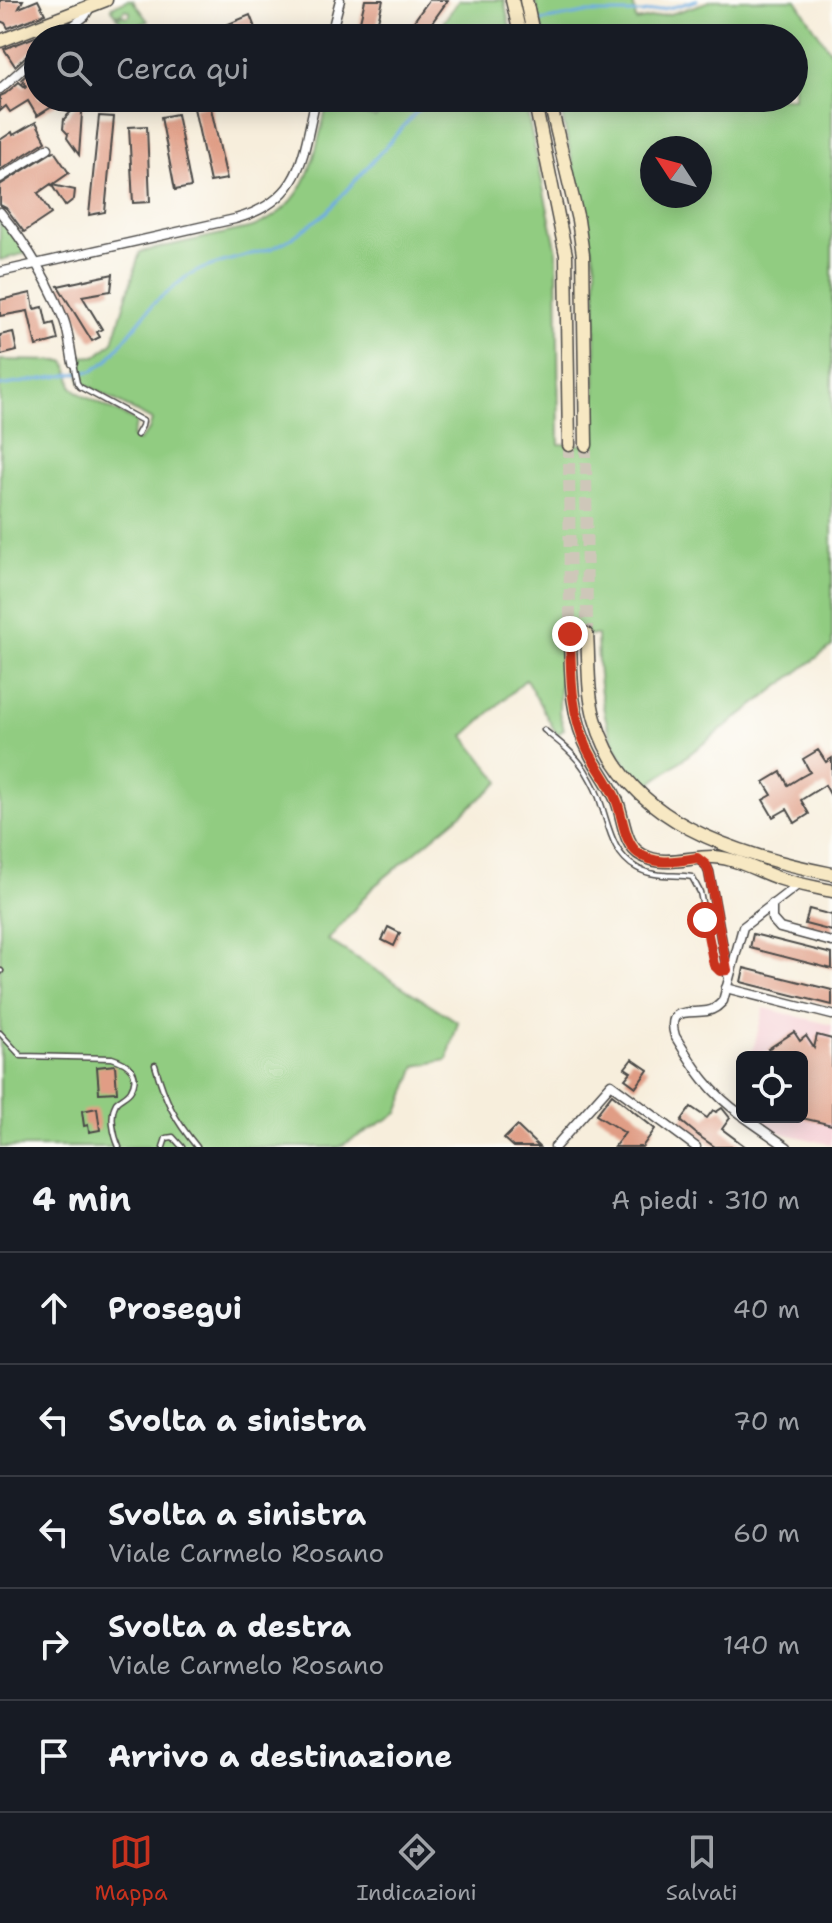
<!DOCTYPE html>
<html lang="it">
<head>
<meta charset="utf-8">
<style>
  :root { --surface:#171b24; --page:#20242c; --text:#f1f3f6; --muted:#9ea1a6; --line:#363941; --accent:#c8321e }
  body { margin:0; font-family:"Shantell Sans",sans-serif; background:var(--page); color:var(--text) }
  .controls { position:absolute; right:24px; bottom:24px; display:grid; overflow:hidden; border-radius:12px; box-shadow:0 4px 20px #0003 }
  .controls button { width:72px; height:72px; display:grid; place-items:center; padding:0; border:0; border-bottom:2px solid var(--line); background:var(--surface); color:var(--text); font:40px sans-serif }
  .compass { position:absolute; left:640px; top:136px; width:72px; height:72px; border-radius:50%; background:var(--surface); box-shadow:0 4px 20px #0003; rotate:306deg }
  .stop { position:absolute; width:24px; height:24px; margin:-18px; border:6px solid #c8321e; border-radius:50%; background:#fff }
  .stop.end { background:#c8321e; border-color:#fff; box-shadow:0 2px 8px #0008 }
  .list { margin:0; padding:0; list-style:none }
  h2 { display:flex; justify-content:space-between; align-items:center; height:104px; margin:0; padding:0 32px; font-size:34px }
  h2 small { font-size:26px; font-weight:400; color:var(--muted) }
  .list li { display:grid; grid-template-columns:52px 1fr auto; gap:24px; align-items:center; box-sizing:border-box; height:112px; padding:0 32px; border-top:2px solid var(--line) }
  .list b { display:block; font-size:30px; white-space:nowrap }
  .list p { margin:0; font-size:26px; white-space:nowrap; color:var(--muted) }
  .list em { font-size:26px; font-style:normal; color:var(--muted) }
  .icon { flex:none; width:44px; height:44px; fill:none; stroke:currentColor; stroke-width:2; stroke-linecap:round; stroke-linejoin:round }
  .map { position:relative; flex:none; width:832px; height:1147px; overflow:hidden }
  .search { position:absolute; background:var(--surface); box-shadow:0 4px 20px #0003; left:24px; right:24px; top:24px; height:88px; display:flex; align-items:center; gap:20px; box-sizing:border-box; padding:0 28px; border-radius:44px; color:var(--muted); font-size:30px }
  .sheet { height:664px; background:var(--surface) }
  nav { display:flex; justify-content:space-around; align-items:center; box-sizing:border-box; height:112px; border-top:2px solid var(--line); background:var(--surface); font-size:22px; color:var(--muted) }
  nav a { display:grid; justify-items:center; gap:4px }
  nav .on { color:var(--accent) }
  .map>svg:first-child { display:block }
  .built { fill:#f6cfd6 }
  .green { fill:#91cc81; stroke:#5e7c56; stroke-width:2; fill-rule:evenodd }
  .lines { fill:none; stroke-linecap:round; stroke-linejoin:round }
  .stream { stroke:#70ade2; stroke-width:3 }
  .building { fill:#e09d85 }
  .secondary-tunnel { stroke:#cec7b9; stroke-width:12; stroke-dasharray:12 6; stroke-linecap:butt }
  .lane-casing { stroke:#4a4846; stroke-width:7 }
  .street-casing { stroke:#4a4846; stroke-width:11 }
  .secondary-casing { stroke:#4a4846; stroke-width:15 }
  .lane { stroke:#fff; stroke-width:4 }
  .street { stroke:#fff; stroke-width:8 }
  .secondary { stroke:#f7e8c3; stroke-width:12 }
  .route { stroke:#c8321e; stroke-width:10 }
</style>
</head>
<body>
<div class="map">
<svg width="832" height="1147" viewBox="0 0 832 1147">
  <rect width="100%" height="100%" fill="#fdfcf7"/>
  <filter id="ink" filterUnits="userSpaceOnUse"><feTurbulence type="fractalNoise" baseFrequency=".0125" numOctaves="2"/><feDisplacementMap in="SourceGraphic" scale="16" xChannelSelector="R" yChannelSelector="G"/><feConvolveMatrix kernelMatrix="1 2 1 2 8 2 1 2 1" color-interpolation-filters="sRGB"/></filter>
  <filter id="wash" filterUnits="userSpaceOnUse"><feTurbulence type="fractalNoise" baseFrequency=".006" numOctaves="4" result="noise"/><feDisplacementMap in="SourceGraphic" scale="32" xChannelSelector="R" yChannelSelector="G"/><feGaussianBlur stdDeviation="1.8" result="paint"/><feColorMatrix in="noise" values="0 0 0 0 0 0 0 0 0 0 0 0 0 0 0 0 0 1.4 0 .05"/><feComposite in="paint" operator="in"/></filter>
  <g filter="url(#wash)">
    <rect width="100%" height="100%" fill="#f7eedc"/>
    <polygon class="built" points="764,1008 832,1025 832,1145 775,1131 756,1117 802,1117 802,1057 751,1057"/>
    <g class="green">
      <polygon points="127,0 132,0 148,21 130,29 127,26 123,25 117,17 122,15 127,17 130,15 130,11 125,9 122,13 116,15 111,7"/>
      <polygon points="459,0 504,0 512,38 432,38"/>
      <path d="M535 0H633L636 21 674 13 713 0H796L832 54V646L646 787C602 750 598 688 597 635H561L559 712 564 729 557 735 526 679 464 736 500 782 372 888 328 940 458 1022 447 1060 416 1066 398 1113 339 1147H0V360L64 361 68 367 72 387 82 395 137 422 132 436 138 441 149 430 152 420 81 382 79 369V357L97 356 113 342 140 252 253 227C310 205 313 158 327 106L376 117 390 98H524L557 252 559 444 595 445 596 266 558 98H794V38H544ZM652 148H700V196H652Z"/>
      <polygon points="0,219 16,236 27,253 0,260"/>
    </g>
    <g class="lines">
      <g class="stream">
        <polyline points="536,22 585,13 643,13 677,6 697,0"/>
        <polyline points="500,38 514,30"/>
        <polyline points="0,386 92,371 107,361 154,303 186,277 202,269 223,262 273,248 292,238 327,212 429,98"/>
      </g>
    </g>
    <g id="blocks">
      <g class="building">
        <polygon points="0,0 23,0 19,8 38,0 45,14 8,28 5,23 0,21"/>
        <polygon points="365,0 383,0 374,38 356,38"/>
        <polygon points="429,0 448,0 421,38 402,38"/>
        <polygon points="250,15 259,38 195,38"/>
        <polygon points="53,30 54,32 51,38 38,38 38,48 33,50 15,66 4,49"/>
        <polygon points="38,64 38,98 54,98 58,103 37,116 28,101 10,112 6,106 0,111 0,96 5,94 19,82 25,87 26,86 22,79"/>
        <polygon points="83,99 79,155 67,138 68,134 63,129 64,119"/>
        <polygon points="210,104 227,179 210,182 194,108"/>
        <polygon points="177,114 191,187 175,190 161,117"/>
        <polygon points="99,116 114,117 105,212 89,215"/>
        <polygon points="36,122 46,141 0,170 0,140 12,132 13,135"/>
        <polygon points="147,126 150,202 133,203 129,127"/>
        <polygon points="54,151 69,173 52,185 75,190 74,199 65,206 51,184 38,193 51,214 24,232 6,208 0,205 0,185"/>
        <polygon points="113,274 111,291 82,296 102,329 97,332 100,337 92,341 58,286"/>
        <polygon points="31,293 34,309 43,307 47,325 54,323 58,340 36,346 28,311 0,316 0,300"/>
        <polygon points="13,332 17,351 1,355 0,335"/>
        <polygon points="818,750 826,762 832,758 832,798 825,785 801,800 809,814 795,823 787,809 773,817 763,800 772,795 764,782 781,772 788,785 801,777 810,772 803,759"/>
        <polygon points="809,909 832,915 832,931 805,924"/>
        <polygon points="388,927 400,933 394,946 382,940"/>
        <polygon points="753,934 832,954 832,969 750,948"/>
        <polygon points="744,968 832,990 832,1005 741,982"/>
        <polygon points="794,1032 800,1041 806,1036 814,1048 817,1035 832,1039 832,1125 802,1118 802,1057 774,1057 768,1049"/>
        <polygon points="632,1059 648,1070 636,1087 625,1079 631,1072 625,1068"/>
        <polygon points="115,1065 117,1092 99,1093 97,1067"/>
        <polygon points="612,1094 655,1129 642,1147 614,1147 625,1133 596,1115"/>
        <polygon points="691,1107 707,1118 713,1110 716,1112 722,1108 730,1118 722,1129 746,1147 715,1147 699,1136 681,1121"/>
        <polygon points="97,1108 100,1130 89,1132 88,1125 84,1126 82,1111"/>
        <polygon points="517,1126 539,1147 513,1147 504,1139"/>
      </g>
    </g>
  </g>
  <g filter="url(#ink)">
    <use href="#blocks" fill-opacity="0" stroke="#4a4846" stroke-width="2"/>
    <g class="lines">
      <g class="secondary-tunnel">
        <polyline points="569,445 570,634"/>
        <polyline points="586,445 587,634"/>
      </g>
      <defs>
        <g id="lane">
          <polyline points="73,363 77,383 80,387 143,421 142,426 137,435"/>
          <path d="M544 730C558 741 575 754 585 770 591 780 598 792 601 804 609 827 613 855 637 868 655 878 674 874 692 877L700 892 714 965 720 971 725 970"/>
          <polyline points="0,972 1,971"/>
          <path d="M0 1033 21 1056 112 1058C128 1063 141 1072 131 1090 128 1096 120 1098 116 1103 109 1115 114 1136 119 1147"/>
          <path d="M155 1065C165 1100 174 1119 197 1147"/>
          <polyline points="163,1147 166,1138 173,1137 182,1147"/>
        </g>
        <g id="street">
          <polyline points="58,38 85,16 91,6"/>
          <polyline points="330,38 340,0"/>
          <polyline points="0,89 38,55"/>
          <polyline points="0,178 48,148"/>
          <path d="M0 212C26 244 49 282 64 320 69 333 70 349 73 363"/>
          <path d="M0 272 235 219C303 200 302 158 316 98"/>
          <polyline points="698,858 706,865 709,872 728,975"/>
          <polyline points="772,904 772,919 780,928 832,942"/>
          <polyline points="726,988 832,1015"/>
          <path d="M742 1115C710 1093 695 1069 675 1036 666 1006 689 1014 707 1011 714 1010 718 1006 723 1001L743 927 799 884"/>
          <polyline points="744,1117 787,1147"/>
          <polyline points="555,1147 611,1084 696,1147"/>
        </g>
        <g id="secondary">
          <polyline points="512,0 521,38"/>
          <polyline points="526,0 534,38"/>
          <polyline points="0,41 106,0"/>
          <polyline points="534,98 566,255 569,445"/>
          <polyline points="549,98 578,220 583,255 586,445"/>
          <path d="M570 634C571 675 570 716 590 753 598 770 610 784 617 801 624 819 624 846 642 855 665 868 690 856 714 857 736 858 758 871 778 878 796 884 814 887 832 891"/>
          <path d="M587 634C589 662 587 692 595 719 624 823 739 855 832 874"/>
        </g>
      </defs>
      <use href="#lane" class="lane-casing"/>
      <use href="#street" class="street-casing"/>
      <use href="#secondary" class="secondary-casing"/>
      <use href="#lane" class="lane"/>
      <use href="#street" class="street"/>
      <use href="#secondary" class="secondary"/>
    </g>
  </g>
  <g class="lines" filter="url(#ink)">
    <path class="route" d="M570 634C571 675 570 710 587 748 596 767 610 783 617 802 623 818 624 842 638 853 655 866 678 861 697 858L706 865 709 872 727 970 720 971 714 965 705 920"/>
  </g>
</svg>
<div class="controls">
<button><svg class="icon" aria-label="locate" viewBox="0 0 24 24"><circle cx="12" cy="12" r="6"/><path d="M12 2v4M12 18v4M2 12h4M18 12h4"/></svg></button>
</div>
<svg class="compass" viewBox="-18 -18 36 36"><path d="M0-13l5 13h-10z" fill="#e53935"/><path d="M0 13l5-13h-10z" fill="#9ea1a6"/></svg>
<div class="stop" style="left:705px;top:920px"></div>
<div class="stop end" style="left:570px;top:634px"></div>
<div class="search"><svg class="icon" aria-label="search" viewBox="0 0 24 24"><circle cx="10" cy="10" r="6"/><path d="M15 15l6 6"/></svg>Cerca qui</div>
</div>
<section class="sheet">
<h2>4 min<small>A piedi · 310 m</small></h2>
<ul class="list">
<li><svg class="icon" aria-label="ahead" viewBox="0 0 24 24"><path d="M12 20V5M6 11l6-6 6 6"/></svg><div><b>Prosegui</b></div><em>40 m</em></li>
<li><svg class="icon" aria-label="left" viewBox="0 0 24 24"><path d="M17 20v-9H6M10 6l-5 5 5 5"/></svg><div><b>Svolta a sinistra</b></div><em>70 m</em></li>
<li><svg class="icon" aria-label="left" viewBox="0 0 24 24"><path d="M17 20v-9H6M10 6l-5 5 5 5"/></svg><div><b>Svolta a sinistra</b><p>Viale Carmelo Rosano</p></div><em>60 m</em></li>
<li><svg class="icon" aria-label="right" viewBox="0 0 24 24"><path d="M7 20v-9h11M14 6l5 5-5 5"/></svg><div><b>Svolta a destra</b><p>Viale Carmelo Rosano</p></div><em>140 m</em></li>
<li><svg class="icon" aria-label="arrive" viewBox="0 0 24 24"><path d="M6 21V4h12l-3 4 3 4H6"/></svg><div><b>Arrivo a destinazione</b></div></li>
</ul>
</section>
<nav>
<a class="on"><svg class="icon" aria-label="map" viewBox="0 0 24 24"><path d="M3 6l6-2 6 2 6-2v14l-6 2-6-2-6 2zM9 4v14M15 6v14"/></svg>Mappa</a>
<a><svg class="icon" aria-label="directions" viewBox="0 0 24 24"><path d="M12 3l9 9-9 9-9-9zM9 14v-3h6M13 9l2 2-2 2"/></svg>Indicazioni</a>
<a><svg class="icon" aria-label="saved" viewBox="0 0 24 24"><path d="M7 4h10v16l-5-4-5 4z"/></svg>Salvati</a>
</nav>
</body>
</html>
